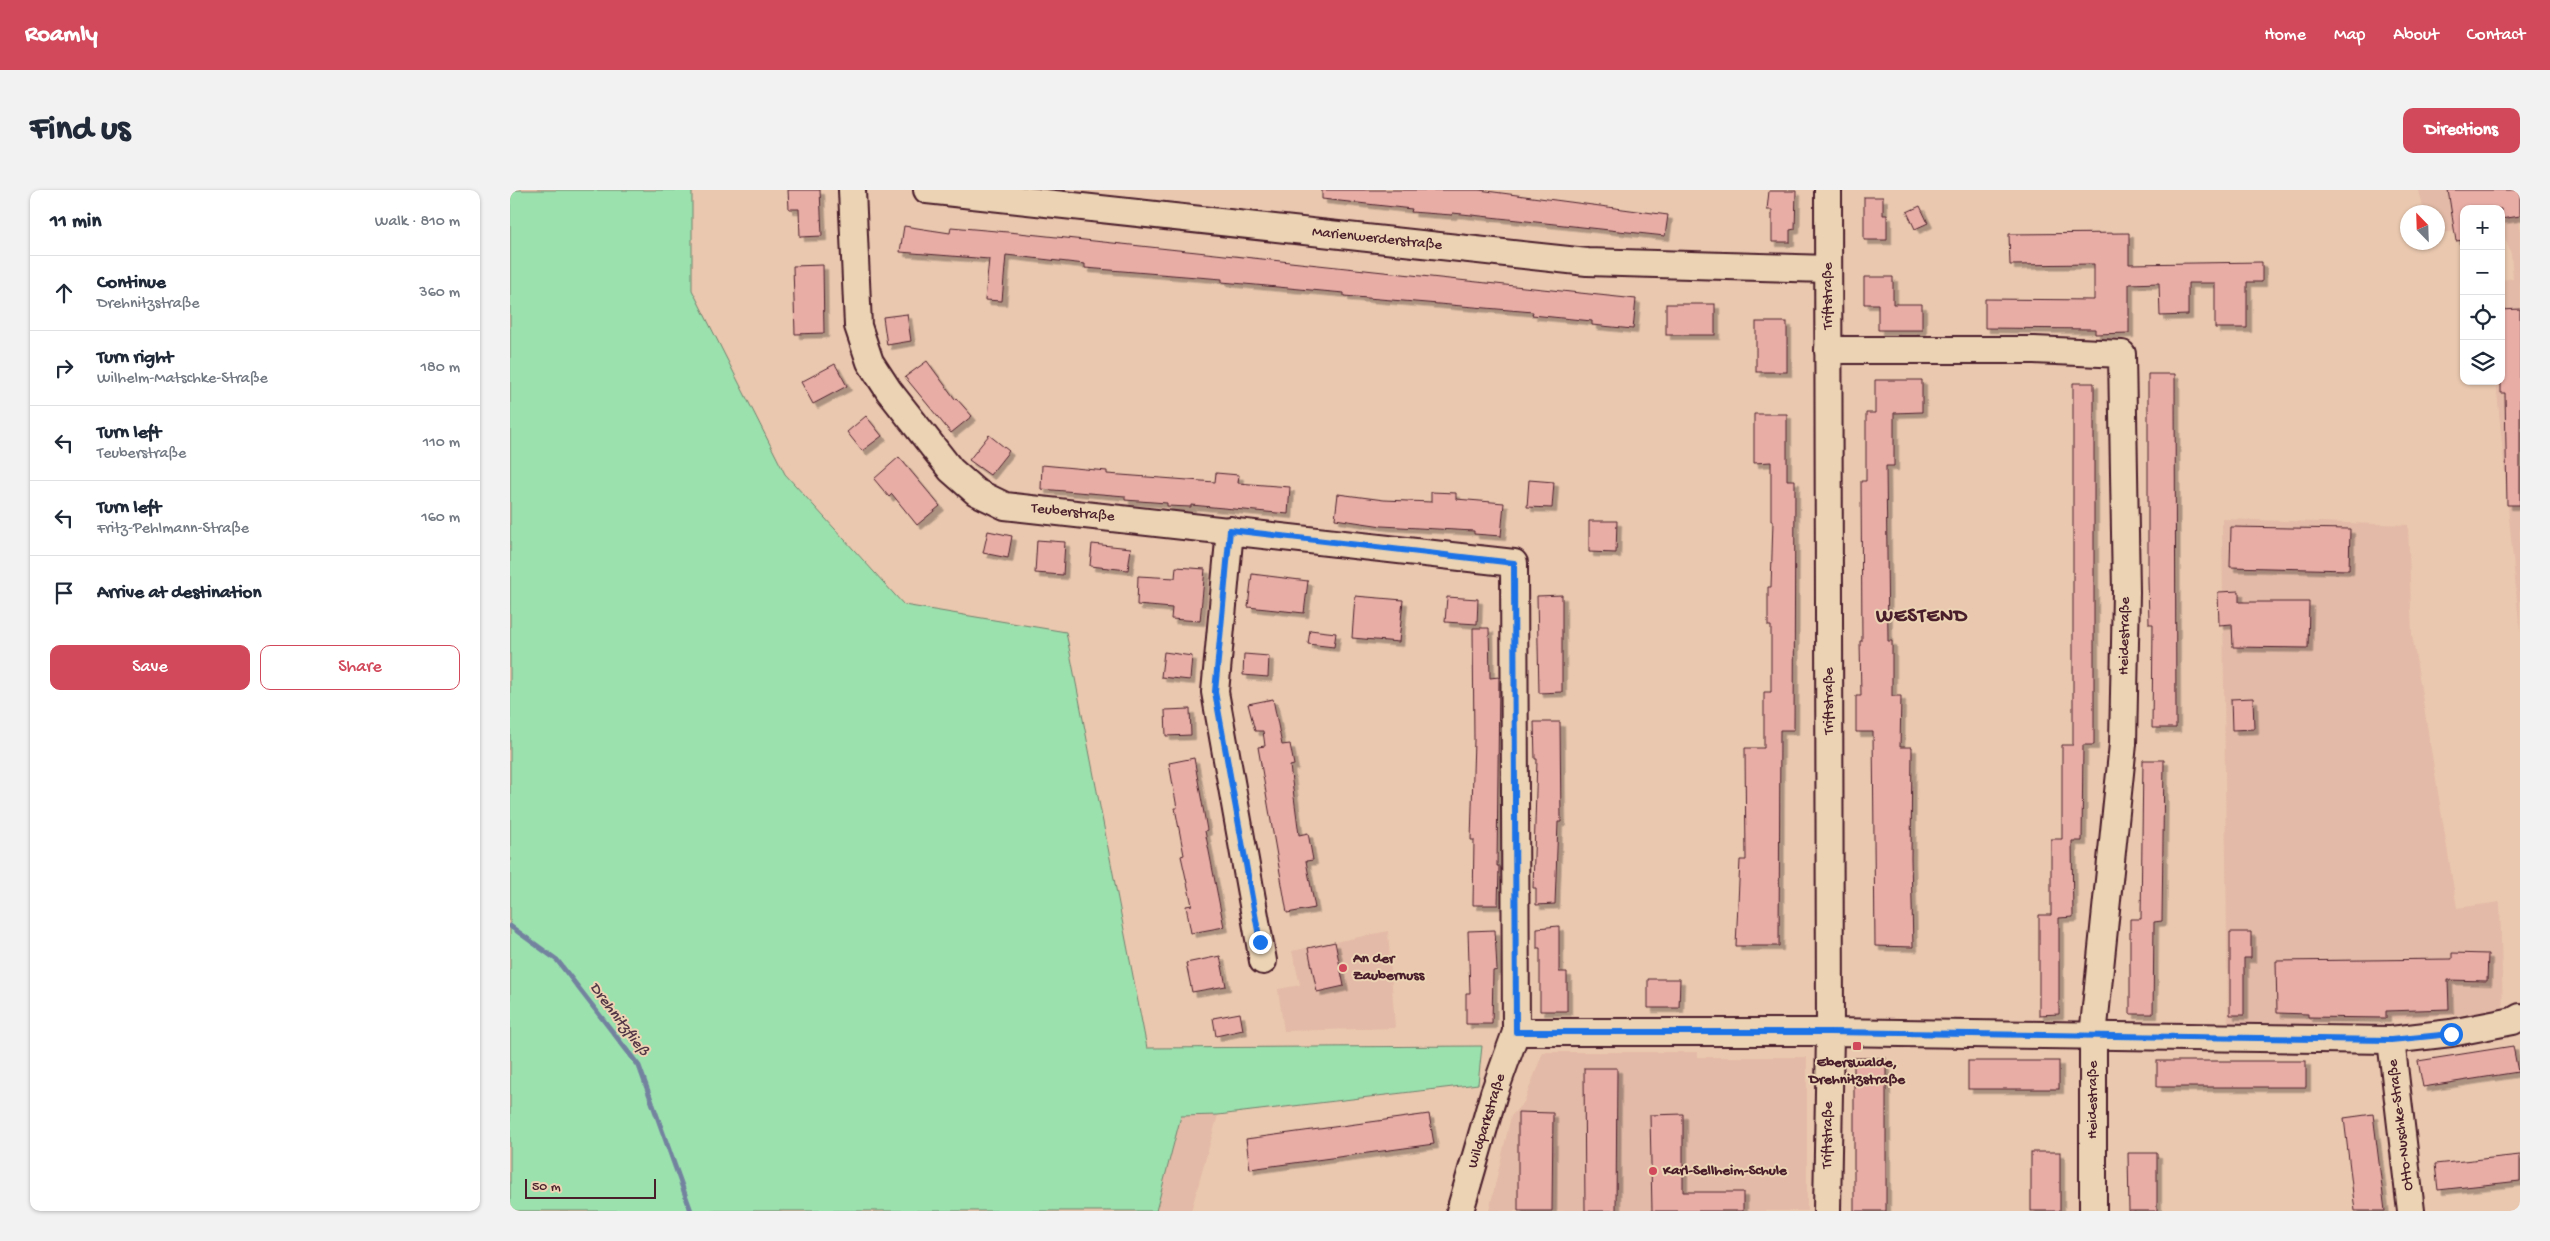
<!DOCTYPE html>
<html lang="en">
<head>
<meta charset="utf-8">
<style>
  :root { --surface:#fff; --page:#f2f2f3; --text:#1f2937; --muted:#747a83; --line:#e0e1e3; --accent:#d1495b }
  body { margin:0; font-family:"Gochi Hand",sans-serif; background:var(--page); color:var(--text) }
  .controls { position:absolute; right:15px; top:15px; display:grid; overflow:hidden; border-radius:10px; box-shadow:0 1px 4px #0004 }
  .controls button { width:45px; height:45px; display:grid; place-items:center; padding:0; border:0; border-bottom:1px solid var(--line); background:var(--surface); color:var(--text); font:25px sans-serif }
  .compass { position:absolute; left:1890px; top:15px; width:45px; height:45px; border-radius:50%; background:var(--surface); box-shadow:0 1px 4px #0004; rotate:337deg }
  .scale { position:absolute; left:15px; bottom:12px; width:131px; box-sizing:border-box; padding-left:5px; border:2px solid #4a1f2b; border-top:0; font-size:14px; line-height:18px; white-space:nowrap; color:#4a1f2b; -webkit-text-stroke:4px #ebd3b3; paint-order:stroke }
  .stop { position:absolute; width:15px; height:15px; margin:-11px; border:4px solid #1a73e8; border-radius:50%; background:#fff }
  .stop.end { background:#1a73e8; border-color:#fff; box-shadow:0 1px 5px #0008 }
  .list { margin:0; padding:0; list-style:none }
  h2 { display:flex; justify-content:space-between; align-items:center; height:65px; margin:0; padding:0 20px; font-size:21px }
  h2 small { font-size:16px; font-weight:400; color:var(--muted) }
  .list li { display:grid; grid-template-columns:32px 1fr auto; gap:15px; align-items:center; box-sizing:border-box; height:75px; padding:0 20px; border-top:1px solid var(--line) }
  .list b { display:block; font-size:19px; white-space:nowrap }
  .list p { margin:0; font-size:16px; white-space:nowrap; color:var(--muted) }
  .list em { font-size:16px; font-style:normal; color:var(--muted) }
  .actions { display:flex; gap:10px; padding:15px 20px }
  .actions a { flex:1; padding:11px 0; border:1px solid var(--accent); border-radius:10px; text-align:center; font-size:18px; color:var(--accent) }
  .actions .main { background:var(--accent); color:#fff }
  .icon { flex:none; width:28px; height:28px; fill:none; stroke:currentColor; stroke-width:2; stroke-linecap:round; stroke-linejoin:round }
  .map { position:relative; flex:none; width:2010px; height:1021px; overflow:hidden; border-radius:10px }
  header { display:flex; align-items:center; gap:30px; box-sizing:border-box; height:70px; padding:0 25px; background:var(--accent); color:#fff }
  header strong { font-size:24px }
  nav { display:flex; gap:28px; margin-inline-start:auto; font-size:18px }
  .intro { display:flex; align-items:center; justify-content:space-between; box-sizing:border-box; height:120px; padding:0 30px }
  h1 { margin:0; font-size:35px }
  .button { padding:12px 22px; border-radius:10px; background:var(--accent); color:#fff; font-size:18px; font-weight:700 }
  main { display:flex; gap:30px; padding:0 30px }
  aside { flex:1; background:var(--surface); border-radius:10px; box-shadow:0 1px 4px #0004 }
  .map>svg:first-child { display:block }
  .built { fill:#e3baa7 }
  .green { fill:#9be1ae; stroke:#72806c }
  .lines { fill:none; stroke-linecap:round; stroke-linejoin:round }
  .stream { stroke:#73839f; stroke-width:5 }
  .building { fill:#e8aea6; stroke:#4a1f2b; filter:url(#shadow) }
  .minor-casing { stroke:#4a1f2b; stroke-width:30 }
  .minor { stroke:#ebd3b3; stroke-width:26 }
  .route { stroke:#1a73e8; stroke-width:6 }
  .poi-dot { fill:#d1495b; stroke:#ebd3b3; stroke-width:2 }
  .labels { text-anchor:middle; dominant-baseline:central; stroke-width:4; stroke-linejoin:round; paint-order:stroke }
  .street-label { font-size:15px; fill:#4a1f2b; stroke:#ebd3b3 }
  .poi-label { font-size:15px; font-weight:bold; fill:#4a1f2b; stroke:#ebd3b3; text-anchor:start }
  .water-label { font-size:16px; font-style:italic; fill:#543848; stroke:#ebd3b3 }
  .district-label { font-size:20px; font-weight:bold; letter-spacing:1px; fill:#4a1f2b; stroke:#ebd3b3 }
</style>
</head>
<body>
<header>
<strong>Roamly</strong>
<nav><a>Home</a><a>Map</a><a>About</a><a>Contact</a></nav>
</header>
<div class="intro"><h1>Find us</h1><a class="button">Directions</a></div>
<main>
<aside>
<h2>11 min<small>Walk · 810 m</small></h2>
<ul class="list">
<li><svg class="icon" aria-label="ahead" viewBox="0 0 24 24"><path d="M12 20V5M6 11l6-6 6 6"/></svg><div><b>Continue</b><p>Drehnitzstraße</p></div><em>360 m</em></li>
<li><svg class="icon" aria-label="right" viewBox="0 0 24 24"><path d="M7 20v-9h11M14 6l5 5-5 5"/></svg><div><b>Turn right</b><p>Wilhelm-Matschke-Straße</p></div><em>180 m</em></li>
<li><svg class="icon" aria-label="left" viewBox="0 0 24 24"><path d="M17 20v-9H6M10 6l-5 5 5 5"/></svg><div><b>Turn left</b><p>Teuberstraße</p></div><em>110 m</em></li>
<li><svg class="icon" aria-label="left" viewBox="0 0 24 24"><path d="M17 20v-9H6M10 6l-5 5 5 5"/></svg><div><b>Turn left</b><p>Fritz-Pehlmann-Straße</p></div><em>160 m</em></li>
<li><svg class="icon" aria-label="arrive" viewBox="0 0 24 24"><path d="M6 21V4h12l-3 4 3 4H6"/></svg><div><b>Arrive at destination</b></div></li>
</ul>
<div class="actions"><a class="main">Save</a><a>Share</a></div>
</aside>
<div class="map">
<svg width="2010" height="1021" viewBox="0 0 2010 1021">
  <defs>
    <filter id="shadow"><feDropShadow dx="4.5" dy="4.5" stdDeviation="0" flood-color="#0004"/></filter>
  </defs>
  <rect width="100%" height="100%" fill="#eac8af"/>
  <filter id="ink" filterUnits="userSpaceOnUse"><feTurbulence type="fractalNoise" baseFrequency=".02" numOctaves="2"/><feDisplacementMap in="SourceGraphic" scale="10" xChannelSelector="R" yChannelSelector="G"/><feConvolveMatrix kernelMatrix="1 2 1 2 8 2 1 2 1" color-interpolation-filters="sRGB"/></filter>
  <g filter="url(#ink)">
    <g class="built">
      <polygon points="1909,0 2010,0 2010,442 1986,191 1991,191 1991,90 2003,88 2001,64 1991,38 1991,19 1954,19 1954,41 1928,43 1928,22 1914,22"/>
      <polygon points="1712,329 1898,335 1902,444 1947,718 1990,712 1993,822 1718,839"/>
      <polygon points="878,741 885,838 774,841 768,799 790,795 782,761"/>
      <polygon points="1033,862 1188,862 1188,867 1297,867 1297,1021 979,1021 1001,926 1014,912"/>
      <polygon points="708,925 681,1021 646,1021 671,926"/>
    </g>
    <polygon class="green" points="0,0 182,0 182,100 275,284 394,415 556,442 637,858 972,856 968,894 708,925 671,926 646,1021 0,1021"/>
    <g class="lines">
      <polyline class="stream" points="0,736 47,770 129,876 181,1021"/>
    </g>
    <g class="building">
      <polygon points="278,0 310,0 312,46 290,47 289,19 279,19"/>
      <polygon points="812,0 969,0 1158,25 1155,46 943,23 942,25 901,22 902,19 812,9"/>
      <polygon points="1938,0 2010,0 2010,26 1991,29 1991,19 1954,19 1954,50 1946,51"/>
      <polygon points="1259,1 1286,1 1285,39 1280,40 1280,52 1262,52 1262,20 1257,20"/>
      <polygon points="1354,7 1373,7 1373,25 1377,25 1377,50 1354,50"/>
      <polygon points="1410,16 1418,33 1405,39 1397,22"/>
      <polygon points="394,36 440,43 441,37 509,43 1126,109 1123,139 1082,135 1082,131 1022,125 1023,122 834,106 834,103 712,92 712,89 575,78 575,74 496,65 492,111 475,110 479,69 390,62"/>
      <polygon points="1619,43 1619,74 1752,72 1752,92 1737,92 1737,138 1705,138 1705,93 1678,93 1678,125 1650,126 1649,93 1619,94 1619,143 1585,144 1585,139 1475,138 1475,109 1584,110 1584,74 1500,75 1499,44"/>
      <polygon points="313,75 314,143 285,144 283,76"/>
      <polygon points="1354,87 1383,87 1383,114 1412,114 1412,140 1368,140 1368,114 1354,114"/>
      <rect x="1156" y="114" width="49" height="31"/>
      <polygon points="2010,119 2010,315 1997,315 1995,203 1991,203 1991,120"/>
      <polygon points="397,124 401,151 377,155 373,127"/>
      <rect x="1246" y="132" width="31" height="50"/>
      <polygon points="417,171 445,209 446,208 462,226 441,243 395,187"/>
      <polygon points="325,174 337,196 303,214 291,192"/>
      <polygon points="1638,184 1665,184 1666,538 1642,538 1643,434 1639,434 1638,388"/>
      <polygon points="1365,190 1412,190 1412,222 1384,223 1384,276 1376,276 1378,451 1382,451 1382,506 1391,506 1390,557 1402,557 1401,668 1403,757 1365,756 1363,542 1346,542 1346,506 1351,506 1350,451 1352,451 1351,291 1356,291 1356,223 1365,223"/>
      <polygon points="1563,193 1584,193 1584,555 1573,555 1572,651 1562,651 1563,727 1549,728 1549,824 1529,825 1529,725 1541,725 1541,649 1552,649 1552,555 1563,555"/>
      <polygon points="1244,224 1277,224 1277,290 1285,290 1284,540 1270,540 1269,756 1226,756 1230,670 1236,670 1235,558 1254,558 1254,502 1261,502 1261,436 1258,436 1258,397 1261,397 1263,331 1261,331 1261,272 1244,273"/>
      <polygon points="356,226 372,246 352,261 337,242"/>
      <polygon points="479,245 499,261 480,285 459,270"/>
      <polygon points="389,267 430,316 407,335 382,304 379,307 364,289"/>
      <polygon points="532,275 597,281 597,284 705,292 706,283 729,285 728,293 780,297 778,324 681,315 681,317 657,316 657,313 615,310 615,306 531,299"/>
      <polygon points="1019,290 1044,292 1042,318 1017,317"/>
      <polygon points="921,302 946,303 946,309 994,313 991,346 964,344 964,341 872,336 825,329 828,304 874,310 921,312"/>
      <polygon points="1079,331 1107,331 1106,363 1079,362"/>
      <polygon points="1721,337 1840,339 1839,380 1720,377"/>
      <polygon points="478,341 502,346 498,368 473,363"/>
      <polygon points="527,350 555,352 553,385 525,383"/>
      <polygon points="582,354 621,358 618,380 580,376"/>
      <polygon points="666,377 695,379 690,431 661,429 662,418 627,415 628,386 665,388"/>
      <polygon points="742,384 798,391 794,423 738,417"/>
      <polygon points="1729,401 1729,412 1799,412 1798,458 1723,457 1722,434 1709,435 1708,402"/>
      <polygon points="1052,405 1052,502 1029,503 1027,406"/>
      <polygon points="845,406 893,410 889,452 842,448"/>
      <polygon points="937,407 968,409 967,434 935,432"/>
      <polygon points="963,438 979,438 980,488 989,487 987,676 989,676 988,715 963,715 964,650 961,650 964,550"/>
      <polygon points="800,440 826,443 824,457 798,454"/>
      <polygon points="654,462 682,466 680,490 651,487"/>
      <polygon points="734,464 759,466 758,487 733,485"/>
      <polygon points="1743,508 1744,539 1722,540 1721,509"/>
      <polygon points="763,509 772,555 780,554 784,575 780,576 789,645 798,643 803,670 796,671 805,718 777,723 748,557 755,556 753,541 745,541 738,514"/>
      <polygon points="680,519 681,545 656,546 655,520"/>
      <polygon points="1024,532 1050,532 1051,632 1048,632 1045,714 1026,715 1026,698 1023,698 1027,569 1025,569"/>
      <polygon points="684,568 697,640 695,641 714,737 681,743 676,716 682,715 671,666 674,665 665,618 667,618 659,573"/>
      <polygon points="1633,570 1654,570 1652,731 1644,732 1643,824 1620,824 1620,729 1631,729"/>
      <polygon points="1049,736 1049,782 1057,782 1057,821 1030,821 1030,758 1027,758 1027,738"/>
      <polygon points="985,740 987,780 983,781 982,834 956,834 956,803 960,803 958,741"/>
      <polygon points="1720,742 1741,742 1741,768 1734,768 1734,825 1720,825"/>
      <polygon points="825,752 834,796 807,802 798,758"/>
      <polygon points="1942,763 1978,764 1977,791 1938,790 1939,819 1876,821 1876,828 1798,827 1798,824 1767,823 1766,771 1942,769"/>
      <polygon points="710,766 716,796 682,802 676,773"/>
      <polygon points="1138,789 1170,789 1169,818 1138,818"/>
      <polygon points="730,823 733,840 706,846 703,828"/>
      <polygon points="2003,856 2008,882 1913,897 1908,871"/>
      <rect x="1344" y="868" width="32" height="153"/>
      <rect x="1458" y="871" width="91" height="28"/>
      <rect x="1647" y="871" width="149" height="26"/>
      <polygon points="1074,878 1107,878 1106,1021 1075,1021"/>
      <polygon points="1008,922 1043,923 1042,1021 1008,1021"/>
      <polygon points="919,924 924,954 740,979 736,949"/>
      <polygon points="1173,924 1173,1002 1233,1002 1233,1021 1142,1021 1140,925"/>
      <polygon points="1863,924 1875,1021 1845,1021 1834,928"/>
      <rect x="1521" y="962" width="29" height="59"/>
      <polygon points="1618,963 1647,963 1647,1021 1619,1021"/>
      <polygon points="2010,965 2010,991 1928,1000 1925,974"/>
    </g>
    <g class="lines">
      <defs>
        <g id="minor">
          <polyline points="342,0 348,136 360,172 379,201 441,280 466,302 495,316 1004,373 1006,842 984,903 950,1021"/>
          <polyline points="417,0 1077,72 1318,79"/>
          <polyline points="1318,160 1524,160 1612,164 1616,402 1613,554 1583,846 1583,1021"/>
          <polyline points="720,340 705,502 753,771"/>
          <polyline points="1006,842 1320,842 1881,850 1941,843 2003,831 2010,827"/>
          <polyline points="1881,850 1901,1021"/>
          <polyline points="1317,1021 1320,842 1318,0"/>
        </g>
      </defs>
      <use href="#minor" class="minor-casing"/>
      <use href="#minor" class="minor"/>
    </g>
  </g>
  <g class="lines" filter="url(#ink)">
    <polyline class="route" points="750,752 705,502 720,340 1004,373 1006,842 1320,842 1881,850 1941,844"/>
  </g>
  <g class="poi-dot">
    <circle cx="833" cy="778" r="5"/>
    <rect x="1342" y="851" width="10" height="10" rx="2.5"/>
    <circle cx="1143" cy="981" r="5"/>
  </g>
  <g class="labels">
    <g class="street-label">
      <text transform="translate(867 49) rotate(6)">Marienwerderstraße</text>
      <text transform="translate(1318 106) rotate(-90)">Triftstraße</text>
      <text transform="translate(563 323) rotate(6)">Teuberstraße</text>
      <text transform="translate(1615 446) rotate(-89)">Heidestraße</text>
      <text transform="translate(1319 511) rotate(-90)">Triftstraße</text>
      <text transform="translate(1583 910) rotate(-90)">Heidestraße</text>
      <text transform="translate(977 931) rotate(-73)">Wildparkstraße</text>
      <text transform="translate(1891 935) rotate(-97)">Otto-Nuschke-Straße</text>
      <text transform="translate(1318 945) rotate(-89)">Triftstraße</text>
    </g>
    <g class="poi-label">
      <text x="843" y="769">An der<tspan x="843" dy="17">Zaubernuss</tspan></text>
      <text x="1347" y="873" text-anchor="middle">Eberswalde,<tspan x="1347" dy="17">Drehnitzstraße</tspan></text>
      <text x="1153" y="981">Karl-Sellheim-Schule</text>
    </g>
    <g class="water-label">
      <text transform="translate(108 830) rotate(53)">Drehnitzfließ</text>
    </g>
    <g class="district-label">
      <text x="1412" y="427">WESTEND</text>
    </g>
  </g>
</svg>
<div class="controls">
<button>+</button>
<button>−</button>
<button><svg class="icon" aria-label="locate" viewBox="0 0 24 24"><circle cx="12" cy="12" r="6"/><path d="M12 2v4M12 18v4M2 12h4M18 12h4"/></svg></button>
<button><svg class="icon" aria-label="layers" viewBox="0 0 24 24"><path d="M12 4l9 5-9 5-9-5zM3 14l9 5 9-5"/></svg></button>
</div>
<svg class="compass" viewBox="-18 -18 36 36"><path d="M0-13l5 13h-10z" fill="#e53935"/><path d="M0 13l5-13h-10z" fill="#747a83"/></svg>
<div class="scale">50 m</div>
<div class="stop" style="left:1941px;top:844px"></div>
<div class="stop end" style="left:750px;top:752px"></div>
</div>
</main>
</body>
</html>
